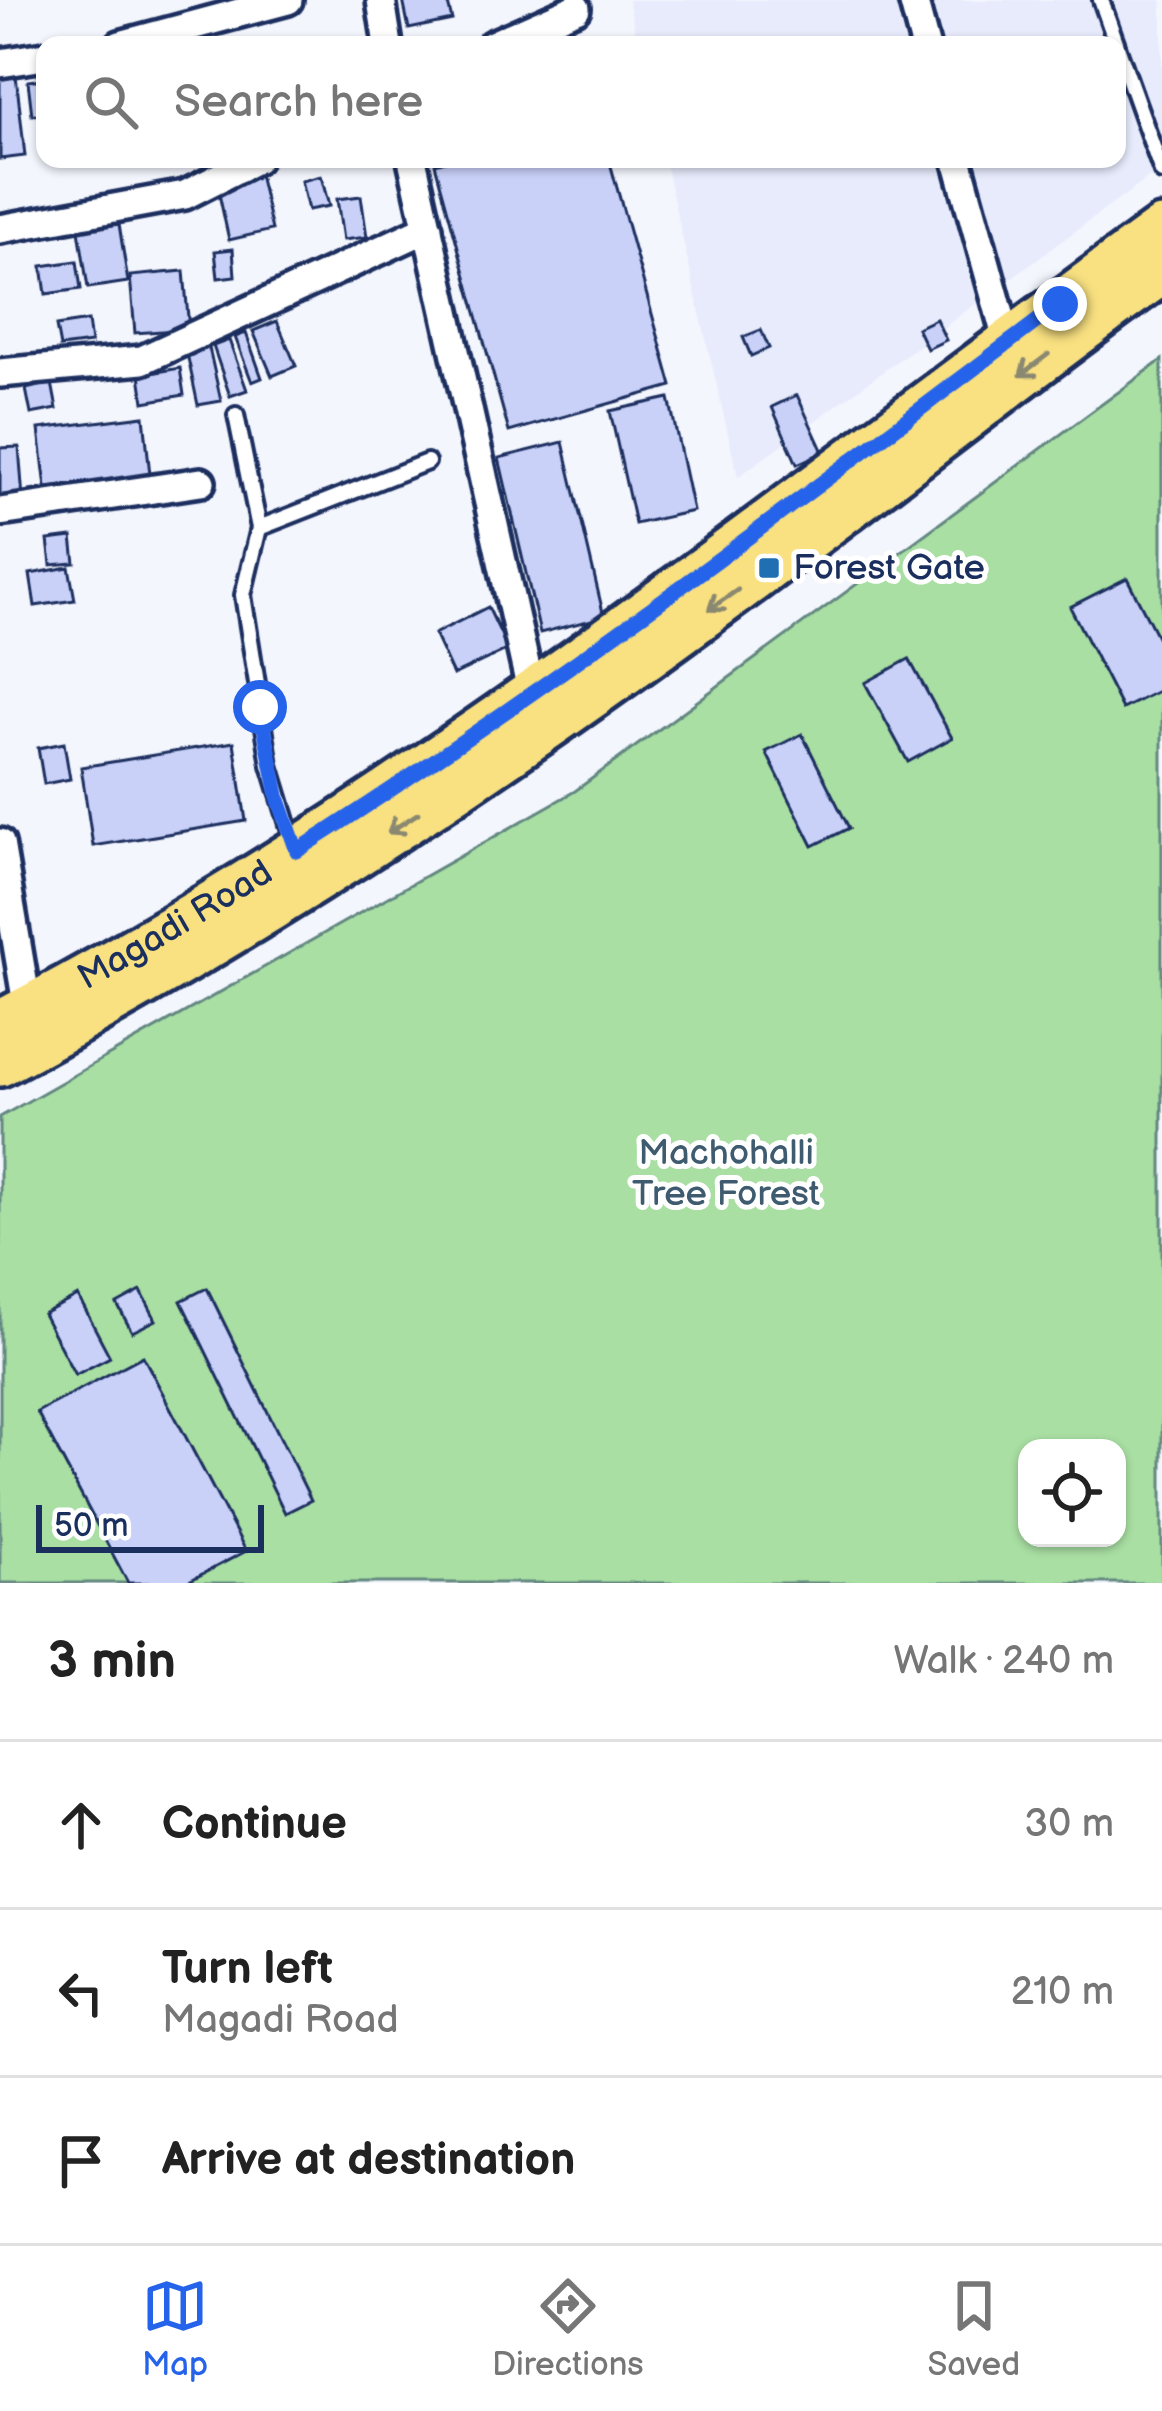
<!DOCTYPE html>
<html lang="en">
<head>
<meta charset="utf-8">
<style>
  :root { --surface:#fff; --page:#f2f2f2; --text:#222; --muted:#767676; --line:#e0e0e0; --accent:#2563eb }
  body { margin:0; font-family:"Balsamiq Sans",sans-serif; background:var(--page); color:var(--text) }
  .controls { position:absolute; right:36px; bottom:36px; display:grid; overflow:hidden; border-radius:24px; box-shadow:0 3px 9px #0004 }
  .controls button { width:108px; height:108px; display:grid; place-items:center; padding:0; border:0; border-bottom:3px solid var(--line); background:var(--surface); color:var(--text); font:60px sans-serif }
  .scale { position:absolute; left:36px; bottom:30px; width:228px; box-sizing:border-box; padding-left:12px; border:6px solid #1b2f5e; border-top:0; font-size:33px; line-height:42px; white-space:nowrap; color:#1b2f5e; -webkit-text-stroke:9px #fff; paint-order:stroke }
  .stop { position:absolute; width:36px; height:36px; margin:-27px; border:9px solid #2563eb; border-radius:50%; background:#fff }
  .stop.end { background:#2563eb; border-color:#fff; box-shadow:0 3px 12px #0008 }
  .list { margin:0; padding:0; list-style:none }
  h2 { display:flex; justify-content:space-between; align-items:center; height:156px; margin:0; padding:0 48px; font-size:51px }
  h2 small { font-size:39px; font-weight:400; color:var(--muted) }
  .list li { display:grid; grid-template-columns:78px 1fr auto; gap:36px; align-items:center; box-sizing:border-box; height:168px; padding:0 48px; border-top:3px solid var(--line) }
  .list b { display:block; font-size:45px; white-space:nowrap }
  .list p { margin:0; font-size:39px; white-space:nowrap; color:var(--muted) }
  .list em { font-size:39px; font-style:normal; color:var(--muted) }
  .icon { flex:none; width:66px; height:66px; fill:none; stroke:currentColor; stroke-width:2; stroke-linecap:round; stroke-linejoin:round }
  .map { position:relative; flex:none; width:1162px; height:1583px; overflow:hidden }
  .search { position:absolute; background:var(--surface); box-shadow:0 3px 9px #0004; left:36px; right:36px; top:36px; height:132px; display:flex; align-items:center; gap:30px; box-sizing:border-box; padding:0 42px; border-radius:24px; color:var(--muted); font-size:45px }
  .sheet { height:660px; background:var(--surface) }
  nav { display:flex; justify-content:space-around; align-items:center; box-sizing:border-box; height:168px; border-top:3px solid var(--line); background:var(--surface); font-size:33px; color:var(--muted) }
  nav a { display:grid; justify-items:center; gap:6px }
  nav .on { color:var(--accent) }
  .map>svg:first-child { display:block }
  .built { fill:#e7ebfc }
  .green { fill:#a9dfa3; stroke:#628780; stroke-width:3; fill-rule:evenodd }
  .building { fill:#c9d1f9; stroke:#1b2f5e; stroke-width:3 }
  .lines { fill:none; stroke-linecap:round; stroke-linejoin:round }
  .service-casing { stroke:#1b2f5e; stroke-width:22 }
  .minor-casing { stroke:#1b2f5e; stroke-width:36 }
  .primary-casing { stroke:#1b2f5e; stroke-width:54 }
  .service { stroke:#fff; stroke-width:14 }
  .minor { stroke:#fff; stroke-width:27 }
  .primary { stroke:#f9e181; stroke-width:45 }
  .oneway { stroke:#8a8870 }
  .route { stroke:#2563eb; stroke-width:15 }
  .poi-dot { fill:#1f6fb2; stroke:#fff; stroke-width:4.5 }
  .labels { text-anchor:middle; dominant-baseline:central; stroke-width:10; stroke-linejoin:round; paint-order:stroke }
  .poi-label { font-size:36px; fill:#1b2f5e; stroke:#fff; text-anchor:start }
  .street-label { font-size:36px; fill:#1b2f5e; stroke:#fff }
  .park-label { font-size:36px; fill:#3e5b6f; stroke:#fff }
</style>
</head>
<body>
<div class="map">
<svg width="1162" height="1583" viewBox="0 0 1162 1583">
  <rect width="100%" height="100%" fill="#f4f6fe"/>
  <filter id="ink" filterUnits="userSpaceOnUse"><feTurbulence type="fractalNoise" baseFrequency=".00833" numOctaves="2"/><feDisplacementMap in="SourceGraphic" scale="24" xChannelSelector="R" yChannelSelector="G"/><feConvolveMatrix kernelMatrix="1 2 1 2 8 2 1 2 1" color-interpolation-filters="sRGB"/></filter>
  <g filter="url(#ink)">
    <polygon class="built" points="628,0 1162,0 1162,168 738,477 664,159 1117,159 1117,45 638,45"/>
    <path class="green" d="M1162 360V1583H0V1117L575 791ZM1027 1448H1117V1538H1027Z"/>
    <g class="building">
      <polygon points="403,0 447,0 452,20 409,29"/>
      <polygon points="16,75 25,156 0,159 0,77"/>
      <polygon points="45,79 45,114 32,115 28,81"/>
      <polygon points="452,159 609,159 672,386 509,432 435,164"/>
      <polygon points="258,170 272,230 229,240 216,180"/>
      <polygon points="321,176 329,206 308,210 301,181"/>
      <polygon points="361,196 367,237 343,240 337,199"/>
      <polygon points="119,224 128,282 88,288 79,230"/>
      <polygon points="233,249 235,276 218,278 215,251"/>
      <polygon points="77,261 81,289 46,294 42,266"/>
      <polygon points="184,271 189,329 135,333 130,276"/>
      <polygon points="936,319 946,340 927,349 917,328"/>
      <polygon points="88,321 91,343 60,347 56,326"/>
      <polygon points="277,321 296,366 272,376 253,331"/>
      <polygon points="761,330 769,348 751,356 743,337"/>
      <polygon points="246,333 262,378 252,382 235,337"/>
      <polygon points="207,339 221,401 198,405 185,344"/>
      <polygon points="229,340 247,390 230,396 213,346"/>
      <polygon points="180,368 184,395 144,402 140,375"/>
      <polygon points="52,383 57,409 31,414 26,389"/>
      <polygon points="797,395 823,452 797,464 772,407"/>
      <polygon points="669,398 693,511 635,524 610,411"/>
      <polygon points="144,416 150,475 46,488 39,429"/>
      <polygon points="563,442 604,617 540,633 499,458"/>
      <polygon points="19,447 23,499 0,501 0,448"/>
      <polygon points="72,537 75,563 51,565 48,540"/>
      <polygon points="69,567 75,600 35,606 30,574"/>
      <polygon points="1127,578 1162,646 1162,689 1122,709 1070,607"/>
      <polygon points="488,607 508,649 453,675 434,634"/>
      <polygon points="909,659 952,738 908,762 865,683"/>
      <polygon points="802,734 849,828 813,846 766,752"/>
      <polygon points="234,742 246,821 93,846 81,767"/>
      <polygon points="64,743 70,779 44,784 38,748"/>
      <polygon points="207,1288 311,1500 285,1513 181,1301"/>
      <polygon points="141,1291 156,1320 132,1332 117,1304"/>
      <polygon points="78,1296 110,1357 75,1375 43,1314"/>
      <polygon points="143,1356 246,1551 185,1583 128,1583 37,1412"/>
    </g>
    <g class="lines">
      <defs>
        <g id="service">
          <polyline points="1101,0 1117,45"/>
          <polyline points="1117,46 1162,172"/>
          <polyline points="236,415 259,528 243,595 270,765 294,844"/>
          <polyline points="259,528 427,462"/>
        </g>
        <g id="minor">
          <polyline points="381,0 388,45"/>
          <polyline points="913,0 925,45"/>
          <polyline points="120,45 288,0"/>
          <polyline points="492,45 576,8"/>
          <polyline points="0,63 45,56"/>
          <polyline points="412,159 532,695"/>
          <polyline points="957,159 1008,343"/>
          <polyline points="0,229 185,195 256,159"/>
          <polyline points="0,373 142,360 428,228"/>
          <polyline points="0,512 201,482"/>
          <polyline points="0,843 28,1010"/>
        </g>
        <g id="primary">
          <path id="s1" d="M0 1024C418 806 782 506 1162 230"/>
          <path d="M0 1063C270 920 525 749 770 566 902 469 1029 366 1162 271"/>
        </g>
      </defs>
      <use href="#service" class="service-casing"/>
      <use href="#minor" class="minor-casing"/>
      <use href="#primary" class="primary-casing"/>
      <use href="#service" class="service"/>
      <use href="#minor" class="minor"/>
      <use href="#primary" class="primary"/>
    </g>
    <defs><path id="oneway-shaft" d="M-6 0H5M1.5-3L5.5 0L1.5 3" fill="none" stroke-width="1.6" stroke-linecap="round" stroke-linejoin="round" transform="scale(3)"/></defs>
    <g class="oneway">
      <use href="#oneway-shaft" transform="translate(1034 365) rotate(143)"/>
      <use href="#oneway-shaft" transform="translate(723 600) rotate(145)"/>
      <use href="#oneway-shaft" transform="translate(403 823) rotate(147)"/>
    </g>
  </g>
  <g class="lines" filter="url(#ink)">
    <path class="route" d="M260 707 279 800 297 851C561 682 809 493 1060 304"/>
  </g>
  <rect class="poi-dot" x="757" y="556" width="24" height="24" rx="6"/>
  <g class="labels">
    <g class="poi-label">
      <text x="793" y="568">Forest Gate</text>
    </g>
    <g class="street-label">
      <text stroke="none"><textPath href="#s1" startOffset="201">Magadi Road</textPath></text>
    </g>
    <g class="park-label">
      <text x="726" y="1153">Machohalli<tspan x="726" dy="41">Tree Forest</tspan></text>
    </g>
  </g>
</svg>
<div class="controls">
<button><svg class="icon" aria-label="locate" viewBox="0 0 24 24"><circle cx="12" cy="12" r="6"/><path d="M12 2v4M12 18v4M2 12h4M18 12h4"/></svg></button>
</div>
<div class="scale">50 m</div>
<div class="stop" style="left:260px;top:707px"></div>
<div class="stop end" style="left:1060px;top:304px"></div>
<div class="search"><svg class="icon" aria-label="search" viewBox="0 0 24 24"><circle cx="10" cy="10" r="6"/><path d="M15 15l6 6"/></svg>Search here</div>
</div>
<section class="sheet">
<h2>3 min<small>Walk · 240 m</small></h2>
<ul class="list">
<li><svg class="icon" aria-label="ahead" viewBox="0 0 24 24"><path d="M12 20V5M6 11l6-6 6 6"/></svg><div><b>Continue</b></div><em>30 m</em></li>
<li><svg class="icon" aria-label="left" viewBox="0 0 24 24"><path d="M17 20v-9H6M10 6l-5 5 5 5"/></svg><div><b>Turn left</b><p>Magadi Road</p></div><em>210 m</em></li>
<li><svg class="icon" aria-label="arrive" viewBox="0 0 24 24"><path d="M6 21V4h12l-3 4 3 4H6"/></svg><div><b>Arrive at destination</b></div></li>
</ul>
</section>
<nav>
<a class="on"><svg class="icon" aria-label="map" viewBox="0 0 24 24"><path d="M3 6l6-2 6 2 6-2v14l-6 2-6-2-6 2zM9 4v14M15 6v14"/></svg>Map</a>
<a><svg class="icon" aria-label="directions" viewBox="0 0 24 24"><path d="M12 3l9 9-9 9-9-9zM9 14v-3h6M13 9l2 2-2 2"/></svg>Directions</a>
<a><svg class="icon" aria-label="saved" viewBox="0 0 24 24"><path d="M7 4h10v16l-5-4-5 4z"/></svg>Saved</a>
</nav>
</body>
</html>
